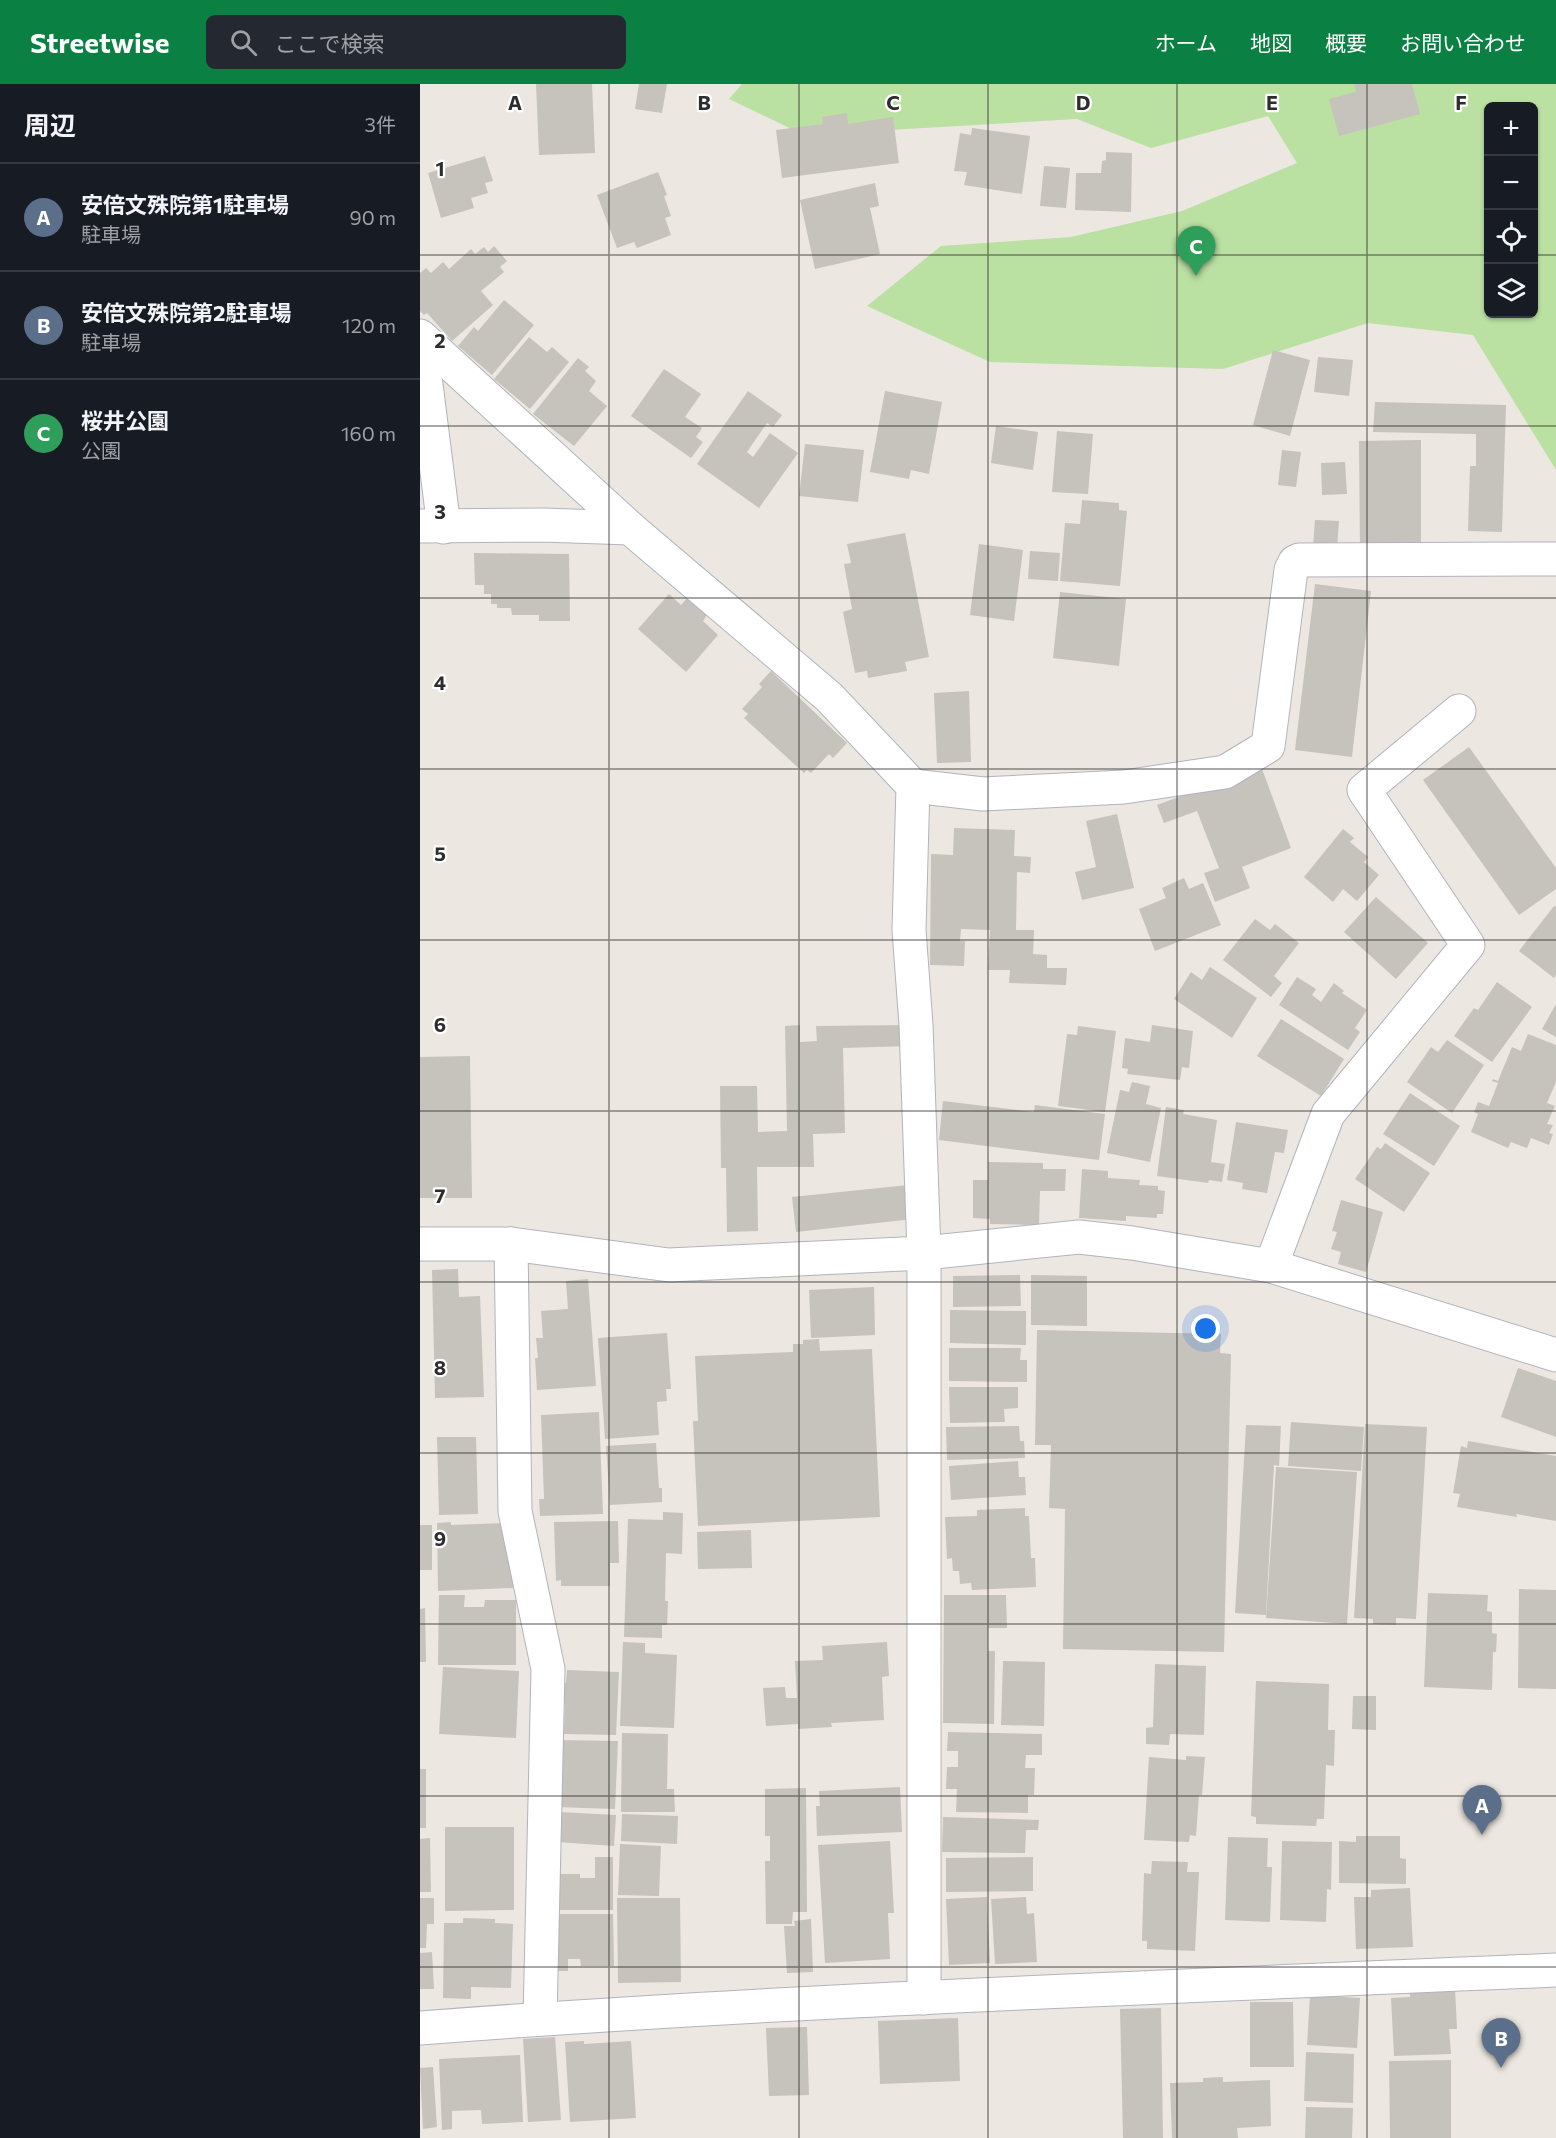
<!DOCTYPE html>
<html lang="ja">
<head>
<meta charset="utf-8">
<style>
  :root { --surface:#171b24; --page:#242831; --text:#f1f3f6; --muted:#9ea1a6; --line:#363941; --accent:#0b8043 }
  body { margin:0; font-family:Commissioner,"Noto Sans JP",sans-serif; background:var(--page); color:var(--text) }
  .controls { position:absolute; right:18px; top:18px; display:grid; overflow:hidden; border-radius:9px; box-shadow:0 2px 4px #0004 }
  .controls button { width:54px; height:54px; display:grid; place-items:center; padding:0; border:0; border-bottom:2px solid var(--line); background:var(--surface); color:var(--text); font:30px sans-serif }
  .you { position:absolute; left:786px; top:1245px; width:21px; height:21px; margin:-15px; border:4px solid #fff; border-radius:50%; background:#1a73e8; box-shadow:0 0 0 9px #1a73e833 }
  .badge { display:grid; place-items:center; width:39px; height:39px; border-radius:50%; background:var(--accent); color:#fff; font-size:20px; font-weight:700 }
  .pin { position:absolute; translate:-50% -50px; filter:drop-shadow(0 2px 3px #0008) }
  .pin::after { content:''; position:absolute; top:32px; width:21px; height:18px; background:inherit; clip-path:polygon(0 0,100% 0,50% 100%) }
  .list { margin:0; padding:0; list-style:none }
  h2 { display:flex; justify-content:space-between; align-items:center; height:78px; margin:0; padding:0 24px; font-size:26px }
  h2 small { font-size:20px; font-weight:400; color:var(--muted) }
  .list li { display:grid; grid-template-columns:39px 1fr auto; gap:18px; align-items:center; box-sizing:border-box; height:108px; padding:0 24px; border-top:2px solid var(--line) }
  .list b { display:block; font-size:22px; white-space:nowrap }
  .list p { margin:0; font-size:20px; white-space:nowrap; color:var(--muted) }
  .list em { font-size:20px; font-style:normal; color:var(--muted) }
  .icon { flex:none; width:33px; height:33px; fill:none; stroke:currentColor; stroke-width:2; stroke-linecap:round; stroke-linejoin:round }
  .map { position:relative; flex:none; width:1136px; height:2054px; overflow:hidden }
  header { display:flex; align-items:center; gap:36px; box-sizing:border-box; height:84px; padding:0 30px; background:var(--accent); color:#fff }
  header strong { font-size:28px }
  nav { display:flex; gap:33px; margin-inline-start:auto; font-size:21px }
  .search { width:420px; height:54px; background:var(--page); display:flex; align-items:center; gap:15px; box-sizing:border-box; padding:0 21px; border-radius:9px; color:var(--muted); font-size:22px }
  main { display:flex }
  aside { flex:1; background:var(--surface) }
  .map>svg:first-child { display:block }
  .green { fill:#bae0a2; fill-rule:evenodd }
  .building { fill:#c6c2bc }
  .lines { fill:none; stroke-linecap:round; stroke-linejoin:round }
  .minor-casing { stroke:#b1b4bc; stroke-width:35 }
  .minor { stroke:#fff; stroke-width:33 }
  .grid { fill:none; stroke:#2d2d2d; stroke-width:1.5; stroke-opacity:0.55 }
  .grid-label { font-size:20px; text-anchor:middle; font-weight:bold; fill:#2d2d2d; stroke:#fff; stroke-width:4.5; stroke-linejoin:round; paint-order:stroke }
</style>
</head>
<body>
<header>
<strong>Streetwise</strong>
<div class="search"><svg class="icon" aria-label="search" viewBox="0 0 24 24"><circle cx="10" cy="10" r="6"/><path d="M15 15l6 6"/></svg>ここで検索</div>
<nav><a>ホーム</a><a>地図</a><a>概要</a><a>お問い合わせ</a></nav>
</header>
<main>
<aside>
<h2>周辺<small>3件</small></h2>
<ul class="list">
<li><span class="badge" style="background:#5c6f8a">A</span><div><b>安倍文殊院第1駐車場</b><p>駐車場</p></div><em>90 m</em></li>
<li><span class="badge" style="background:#5c6f8a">B</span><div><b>安倍文殊院第2駐車場</b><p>駐車場</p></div><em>120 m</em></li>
<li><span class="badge" style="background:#2e9e5b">C</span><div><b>桜井公園</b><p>公園</p></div><em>160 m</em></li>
</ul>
</aside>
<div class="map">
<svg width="1136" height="2054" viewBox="0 0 1136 2054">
  <rect width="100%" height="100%" fill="#ede7e1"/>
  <path class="green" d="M322 0H1136V386L1053 251 948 239 803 285 570 278 447 222 521 162 651 153 762 127 877 79 848 32 731 64 657 35 384 51 309 15ZM1068 22H1114V230H1068Z"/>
  <g class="building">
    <polygon points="116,0 172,0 175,69 119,71"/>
    <polygon points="219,0 247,0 242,29 215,25"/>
    <polygon points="934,0 992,0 1000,30 919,52 909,15 936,8"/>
    <polygon points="427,29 428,40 473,33 479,79 362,94 356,46 403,40 402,33"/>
    <polygon points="552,44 610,52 602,110 544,101 547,88 534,87 540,49 551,51"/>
    <polygon points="686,68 712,69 711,128 655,126 656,89 681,89 682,77 686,76"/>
    <polygon points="65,72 73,97 65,99 68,109 51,114 54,124 21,134 8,89"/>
    <polygon points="624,82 650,84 646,124 620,122"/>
    <polygon points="238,88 247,111 244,112 251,132 245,134 251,151 217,164 214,158 197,164 177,111"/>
    <polygon points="455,99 459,122 450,124 460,170 395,185 380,116"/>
    <polygon points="74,162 87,177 80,183 84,188 61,207 73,221 32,257 7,229 4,231 0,227 0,189 6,184 11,189 23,178 29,185 51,165 55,170 64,163 68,168"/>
    <polygon points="84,216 114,241 72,291 38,262 54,243 58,247"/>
    <polygon points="109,253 127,268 132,263 149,278 110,325 74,295"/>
    <polygon points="853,266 890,276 870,352 833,341"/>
    <polygon points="898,273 933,276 929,312 894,308"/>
    <polygon points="158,274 169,283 165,287 176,297 169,307 187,322 154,362 113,330"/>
    <polygon points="244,285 281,310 265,333 282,344 276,353 283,358 271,374 211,332"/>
    <polygon points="328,307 362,331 353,343 347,339 327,368 333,373 350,349 378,369 339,424 277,380"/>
    <polygon points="465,307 522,318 509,390 491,386 489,395 450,388"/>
    <polygon points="955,318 1086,321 1082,448 1048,447 1050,382 1056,382 1056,350 953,348"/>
    <polygon points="576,342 618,348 613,386 571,379"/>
    <polygon points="637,347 673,350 668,410 632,408"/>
    <polygon points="1001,356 1001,465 940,465 939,357"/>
    <polygon points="385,360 444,366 438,418 379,412"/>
    <polygon points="862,366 881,368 876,403 858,401"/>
    <polygon points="925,378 927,410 902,411 901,379"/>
    <polygon points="662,416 699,419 699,426 707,427 700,502 640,497 645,439 660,440"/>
    <polygon points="895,436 919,437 917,464 893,462"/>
    <polygon points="485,449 509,573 485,578 487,587 448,594 447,587 435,589 423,528 432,525 424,480 431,479 427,460"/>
    <polygon points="559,460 603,466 594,537 550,531"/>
    <polygon points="610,467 640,469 638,497 608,495"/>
    <polygon points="54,469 149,470 150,537 119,537 119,531 92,531 91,524 77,524 77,520 71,520 71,510 64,510 64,501 55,501"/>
    <polygon points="895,500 951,507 932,673 875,666"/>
    <polygon points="640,508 706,515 699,582 633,574"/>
    <polygon points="249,510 261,521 268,513 287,531 283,537 298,551 266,588 218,545"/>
    <polygon points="351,587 427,659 413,674 409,670 391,689 387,686 384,689 324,634 328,630 322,625 342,603 339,600"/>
    <polygon points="549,607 551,678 517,679 514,609"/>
    <polygon points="1049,663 1136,784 1136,805 1099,831 1003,696"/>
    <polygon points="841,682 871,764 822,783 830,804 795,818 784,789 799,784 777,727 744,739 737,721"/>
    <polygon points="697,730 714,804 662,816 655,788 676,783 666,737"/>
    <polygon points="534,744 595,746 594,772 611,773 610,789 597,788 596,846 614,846 613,870 627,871 627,884 647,884 646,901 589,899 590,886 568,886 570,846 541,845 540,857 545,857 544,882 510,881 511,770 533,771"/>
    <polygon points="923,745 934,754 930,758 948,773 944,778 959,791 937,817 923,805 913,818 884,793"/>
    <polygon points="764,794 769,805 783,799 801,841 735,867 719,825 746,814 742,804"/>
    <polygon points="956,813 1008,859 976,895 924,848"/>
    <polygon points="1134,822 1136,823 1136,891 1134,894 1099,867"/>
    <polygon points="835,835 850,846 855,840 879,859 854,892 862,899 851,913 803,876"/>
    <polygon points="790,883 837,914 812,954 754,915 771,888 782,896"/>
    <polygon points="877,893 896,905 892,911 901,918 914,899 924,907 922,909 947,926 935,944 940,948 928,966 859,921"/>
    <polygon points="1077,898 1112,923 1072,978 1034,952 1054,924 1058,926"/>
    <polygon points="1136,920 1136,953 1122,945"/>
    <polygon points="861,935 924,975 901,1012 837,972"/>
    <polygon points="380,941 380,958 397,957 396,942 489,941 489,962 423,964 425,1049 393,1050 394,1083 337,1083 338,1147 307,1148 306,1084 301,1084 300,1002 337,1002 338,1048 367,1047 365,942"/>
    <polygon points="732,941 773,947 769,984 762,983 760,996 707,990 708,985 702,984 705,954 730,958"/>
    <polygon points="658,942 696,947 685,1028 638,1022 647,950 657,951"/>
    <polygon points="1108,950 1136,961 1136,998 1127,1019 1135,1022 1127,1040 1133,1041 1129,1049 1133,1050 1129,1061 1111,1054 1107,1064 1091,1058 1088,1064 1051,1048 1058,1030 1054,1028 1058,1018 1069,1022 1078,999 1072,997 1073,995 1078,997 1092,963 1101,967"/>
    <polygon points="1027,956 1064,981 1032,1029 987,998 1011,963 1018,968"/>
    <polygon points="50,972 52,1114 0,1114 0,973"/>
    <polygon points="712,998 730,1002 726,1020 741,1024 730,1078 687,1069 700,1006 709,1008"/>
    <polygon points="990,1009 1040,1042 1014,1082 963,1050"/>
    <polygon points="523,1017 614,1028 615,1021 685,1030 679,1076 519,1056"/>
    <polygon points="746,1023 764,1026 763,1030 797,1036 791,1078 805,1080 802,1098 789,1096 788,1099 737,1092"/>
    <polygon points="816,1038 868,1046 864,1069 855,1068 847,1109 822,1105 823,1099 807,1096"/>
    <polygon points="965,1059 1010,1089 984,1128 935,1095 957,1063 961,1065"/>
    <polygon points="568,1078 623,1079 623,1085 646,1085 645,1107 620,1107 619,1141 570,1140 570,1135 553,1134 553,1096 568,1096"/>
    <polygon points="662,1085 688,1087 688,1094 720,1096 719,1101 738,1102 738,1106 745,1107 743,1130 737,1130 737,1134 706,1132 706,1137 659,1134"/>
    <polygon points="488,1101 493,1135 376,1148 372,1113"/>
    <polygon points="921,1116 963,1128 946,1188 918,1180 921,1168 911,1165 917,1148 912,1147"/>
    <polygon points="38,1185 39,1213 60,1212 64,1313 15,1314 12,1186"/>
    <polygon points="600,1191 601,1222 533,1223 533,1192"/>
    <polygon points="611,1191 667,1192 667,1242 611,1241"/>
    <polygon points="168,1195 176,1302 117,1306 115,1274 118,1274 116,1254 123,1254 121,1227 148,1225 146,1197"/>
    <polygon points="454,1203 455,1251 391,1254 389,1206"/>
    <polygon points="530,1226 606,1227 606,1261 530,1259"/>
    <polygon points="617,1246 801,1250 800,1269 811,1270 804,1568 643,1565 645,1425 629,1424 631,1361 615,1361"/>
    <polygon points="247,1249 251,1305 246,1305 247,1317 237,1318 239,1351 185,1355 178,1254"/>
    <polygon points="399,1255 400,1267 452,1265 460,1433 278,1442 273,1337 278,1337 275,1272 373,1268 373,1260 383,1260 383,1256"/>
    <polygon points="529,1264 601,1264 600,1276 607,1276 607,1298 529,1297"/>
    <polygon points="1098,1284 1136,1297 1136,1353 1081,1333"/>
    <polygon points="529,1303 598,1303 598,1324 584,1325 585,1338 530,1339"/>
    <polygon points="179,1328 183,1430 120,1432 119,1415 124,1415 121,1331"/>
    <polygon points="871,1338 944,1343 941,1387 868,1382"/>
    <polygon points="945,1340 1007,1343 996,1535 976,1534 976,1541 953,1540 953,1535 934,1534"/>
    <polygon points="826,1341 861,1342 859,1382 854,1381 846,1531 815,1529"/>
    <polygon points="599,1342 600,1357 604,1357 605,1374 527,1376 526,1343"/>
    <polygon points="17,1353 56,1353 58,1430 19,1431"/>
    <polygon points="1048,1357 1136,1372 1136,1437 1096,1430 1097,1433 1037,1423 1040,1410 1033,1409 1041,1362 1047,1364"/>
    <polygon points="236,1359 239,1404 242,1404 242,1418 190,1421 186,1362"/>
    <polygon points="598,1377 599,1393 605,1393 606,1411 531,1416 529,1382"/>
    <polygon points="856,1383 937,1388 927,1540 846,1534"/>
    <polygon points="605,1424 605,1432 609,1432 611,1474 615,1474 616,1503 552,1506 551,1499 540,1500 539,1487 533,1487 532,1474 527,1475 525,1433 557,1432 557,1426"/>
    <polygon points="243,1428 263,1429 262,1470 246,1469 245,1517 248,1517 247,1541 242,1541 242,1554 204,1553 208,1435 243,1436"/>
    <polygon points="198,1437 199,1479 190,1479 190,1502 141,1502 141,1496 136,1497 134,1438"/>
    <polygon points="31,1438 31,1441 85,1439 91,1458 93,1504 18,1507 17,1439"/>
    <rect x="0" y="1441" width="12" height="45"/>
    <polygon points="331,1446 332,1484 278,1485 277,1448"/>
    <polygon points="1099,1505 1136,1506 1136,1605 1098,1604"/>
    <polygon points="1008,1509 1068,1511 1067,1527 1072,1528 1072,1549 1077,1550 1076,1568 1073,1568 1072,1606 1004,1603"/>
    <polygon points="19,1511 45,1511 44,1523 64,1523 65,1516 96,1516 96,1581 18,1581"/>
    <polygon points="524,1511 586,1511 587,1544 568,1544 568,1567 575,1567 574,1640 523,1639"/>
    <polygon points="5,1524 6,1578 0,1578 0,1525"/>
    <polygon points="203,1558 225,1559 225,1569 257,1571 254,1644 200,1642"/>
    <polygon points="467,1558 469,1592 462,1593 464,1636 411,1639 412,1643 378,1645 378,1640 346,1642 343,1604 365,1603 366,1614 377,1614 375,1577 403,1576 402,1562"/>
    <polygon points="583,1577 625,1578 624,1642 581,1641"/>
    <polygon points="735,1580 786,1582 784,1651 750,1650 749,1661 726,1660 726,1644 733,1643"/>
    <polygon points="23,1583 99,1587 96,1654 19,1650"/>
    <polygon points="147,1586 199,1588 196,1651 144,1650 145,1619 140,1619 140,1600 146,1599"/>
    <polygon points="836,1597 909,1600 908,1646 915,1646 914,1682 906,1681 904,1735 897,1735 896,1742 836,1740 836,1733 831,1732"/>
    <polygon points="933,1612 956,1612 956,1646 932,1645"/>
    <polygon points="528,1648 622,1650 622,1671 606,1671 605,1684 615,1684 614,1711 608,1711 608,1729 536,1728 537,1705 526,1705 527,1683 538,1683 538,1667 527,1667"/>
    <polygon points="202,1649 248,1650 247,1705 254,1705 255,1728 201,1728"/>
    <polygon points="139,1656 198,1657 195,1725 136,1723"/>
    <polygon points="766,1672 785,1673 782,1711 779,1711 776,1752 770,1751 769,1758 724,1756 729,1673 766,1676"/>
    <rect x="0" y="1685" width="6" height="59"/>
    <polygon points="480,1703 482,1748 397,1752 396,1722 400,1722 399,1707"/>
    <polygon points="386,1704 387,1828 373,1828 372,1840 346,1840 345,1777 350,1777 350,1752 345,1752 345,1705"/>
    <polygon points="139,1728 196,1731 194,1762 137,1758"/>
    <polygon points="202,1730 258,1732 257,1760 201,1757"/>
    <polygon points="523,1733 619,1736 618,1746 606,1746 605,1769 522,1768"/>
    <polygon points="25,1743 94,1743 94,1826 25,1827"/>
    <polygon points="936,1752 980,1752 980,1774 986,1775 986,1800 919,1799 919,1757 936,1758"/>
    <polygon points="808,1753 848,1754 847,1783 852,1783 850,1838 805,1836"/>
    <polygon points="10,1754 11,1808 0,1808 0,1755"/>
    <polygon points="470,1757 474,1829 468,1829 470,1875 405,1879 398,1761"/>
    <polygon points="862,1757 912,1758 911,1806 907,1805 906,1838 860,1836"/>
    <polygon points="200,1760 241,1762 239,1812 198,1811"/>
    <polygon points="175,1773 193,1773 193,1826 137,1826 137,1790 160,1790 160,1794 175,1794"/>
    <polygon points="613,1773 613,1807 526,1808 526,1774"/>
    <polygon points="732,1777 768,1778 767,1788 779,1788 775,1867 727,1865 727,1857 722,1857 724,1789 731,1790"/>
    <polygon points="990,1804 993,1863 936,1865 934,1813 951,1813 951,1806"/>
    <polygon points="567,1813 570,1879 529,1881 526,1815"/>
    <polygon points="606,1813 607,1830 614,1829 617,1878 575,1880 571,1815"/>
    <polygon points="0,1814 14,1814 14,1840 7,1840 6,1864 0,1864"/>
    <polygon points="197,1814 260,1814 261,1898 198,1899"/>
    <polygon points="137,1830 193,1830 194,1882 161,1882 160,1875 148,1875 148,1887 138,1887"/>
    <polygon points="43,1834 75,1835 75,1839 93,1840 91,1904 51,1903 51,1915 23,1914 24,1839 43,1839"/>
    <polygon points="391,1835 393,1888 367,1889 364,1842 375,1842 374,1837"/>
    <polygon points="12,1868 14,1905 0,1905 0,1869"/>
    <polygon points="1035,1904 1037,1945 1029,1945 1031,1970 974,1972 971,1914 990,1913 990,1906"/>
    <polygon points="890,1911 940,1914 937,1964 887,1961"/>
    <polygon points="830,1918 873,1918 874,1983 830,1983"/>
    <polygon points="741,1924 743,2054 703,2054 700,1925"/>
    <polygon points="538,1934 540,1997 460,2000 458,1937"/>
    <polygon points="387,1943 389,2011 349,2012 346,1944"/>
    <polygon points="135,1953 141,2036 108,2038 103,1955"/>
    <polygon points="164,1957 164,1960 211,1957 216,2034 150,2038 145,1958"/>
    <polygon points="886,1968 934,1970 933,2019 884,2017"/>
    <polygon points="100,1971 103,2038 62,2040 61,2026 32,2027 32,2045 22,2046 19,1975"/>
    <polygon points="1031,1976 1031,2054 970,2054 969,1977"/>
    <polygon points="13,1983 17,2043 3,2045 0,1984"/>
    <polygon points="803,1993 803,1998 850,1996 851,2042 817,2044 818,2054 752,2054 750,1999 783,1998 783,1994"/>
    <polygon points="886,2023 933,2024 932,2054 885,2054"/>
  </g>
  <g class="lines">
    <defs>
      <g id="minor">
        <polyline points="0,252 210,444 409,613 493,702 489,846 496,941 504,1169 504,1914"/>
        <polyline points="0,253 24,443"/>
        <polyline points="0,442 123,441 210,444"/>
        <polyline points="493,702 563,710 704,703 805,688 848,662 871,486 875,478 879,476 1136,475"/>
        <polyline points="0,1160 91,1160 249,1181 504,1169 659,1153 712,1159 851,1182 1136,1271"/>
        <polyline points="91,1160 95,1427 128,1585 120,1935"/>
        <polyline points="851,1182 908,1030 1048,861 944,706 1039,627"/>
        <path d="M0 1944C378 1915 757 1903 1136 1886"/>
      </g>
    </defs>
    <use href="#minor" class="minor-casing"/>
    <use href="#minor" class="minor"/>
  </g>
  <path class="grid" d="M189 0V2054M379 0V2054M568 0V2054M757 0V2054M947 0V2054M0 171H1068M1114 171H1136M0 342H1136M0 514H1136M0 685H1136M0 856H1136M0 1027H1136M0 1198H1136M0 1369H1136M0 1540H1136M0 1712H1136M0 1883H1136"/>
  <g class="grid-label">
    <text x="95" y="26">A</text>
    <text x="284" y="26">B</text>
    <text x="473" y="26">C</text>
    <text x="663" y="26">D</text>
    <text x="852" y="26">E</text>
    <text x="1041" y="26">F</text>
    <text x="20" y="92">1</text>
    <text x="20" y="264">2</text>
    <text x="20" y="435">3</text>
    <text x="20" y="606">4</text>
    <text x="20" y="777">5</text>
    <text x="20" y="948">6</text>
    <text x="20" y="1119">7</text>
    <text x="20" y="1291">8</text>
    <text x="20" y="1462">9</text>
  </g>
</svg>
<div class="controls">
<button>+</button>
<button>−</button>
<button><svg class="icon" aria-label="locate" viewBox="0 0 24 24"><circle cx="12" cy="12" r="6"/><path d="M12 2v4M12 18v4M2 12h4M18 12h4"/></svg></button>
<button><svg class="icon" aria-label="layers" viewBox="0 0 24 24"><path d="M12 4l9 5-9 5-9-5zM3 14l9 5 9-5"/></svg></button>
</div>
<div class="you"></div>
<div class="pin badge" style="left:1062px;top:1751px;background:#5c6f8a">A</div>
<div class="pin badge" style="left:1081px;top:1984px;background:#5c6f8a">B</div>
<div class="pin badge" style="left:776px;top:192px;background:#2e9e5b">C</div>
</div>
</main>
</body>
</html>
